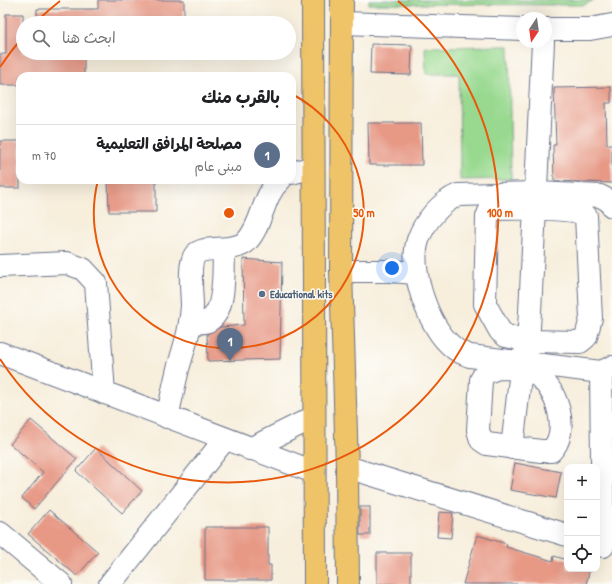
<!DOCTYPE html>
<html lang="ar">
<head>
<meta charset="utf-8">
<style>
  :root { --surface:#fff; --page:#f6f6f6; --text:#202124; --muted:#757577; --line:#e0e0e0; --accent:#0f766e }
  body { margin:0; font-family:"Patrick Hand","Playpen Sans Arabic",sans-serif; background:var(--page); color:var(--text); direction:rtl }
  .controls { position:absolute; right:12px; bottom:12px; display:grid; overflow:hidden; border-radius:8px; box-shadow:0 4px 16px #0002 }
  .controls button { width:36px; height:36px; display:grid; place-items:center; padding:0; border:0; border-bottom:1px solid var(--line); background:var(--surface); color:var(--text); font:20px sans-serif }
  .compass { position:absolute; left:516px; top:12px; width:36px; height:36px; border-radius:50%; background:var(--surface); box-shadow:0 4px 16px #0002; rotate:193deg }
  .you { position:absolute; left:392px; top:268px; width:14px; height:14px; margin:-10px; border:3px solid #fff; border-radius:50%; background:#1a73e8; box-shadow:0 0 0 6px #1a73e833 }
  .badge { display:grid; place-items:center; width:26px; height:26px; border-radius:50%; background:var(--accent); color:#fff; font-size:13px; font-weight:700 }
  .pin { position:absolute; translate:-50% -33px; filter:drop-shadow(0 1px 2px #0008) }
  .pin::after { content:''; position:absolute; top:21px; width:14px; height:12px; background:inherit; clip-path:polygon(0 0,100% 0,50% 100%) }
  .list { margin:0; padding:0; list-style:none }
  h2 { display:flex; justify-content:space-between; align-items:center; height:52px; margin:0; padding:0 16px; font-size:17px }
  h2 small { font-size:13px; font-weight:400; color:var(--muted) }
  .list li { display:grid; grid-template-columns:26px 1fr auto; gap:12px; align-items:center; box-sizing:border-box; height:60px; padding:0 16px; border-top:1px solid var(--line) }
  .list b { display:block; font-size:15px; white-space:nowrap }
  .list p { margin:0; font-size:13px; white-space:nowrap; color:var(--muted) }
  .list em { font-size:13px; font-style:normal; color:var(--muted) }
  .icon { flex:none; width:22px; height:22px; fill:none; stroke:currentColor; stroke-width:2; stroke-linecap:round; stroke-linejoin:round }
  .map { position:relative; flex:none; width:612px; height:584px; overflow:hidden; direction:ltr }
  .search { position:absolute; background:var(--surface); box-shadow:0 4px 16px #0002; left:16px; top:16px; width:280px; height:44px; display:flex; align-items:center; gap:10px; box-sizing:border-box; padding:0 14px; border-radius:22px; color:var(--muted); font-size:15px }
  .panel { position:absolute; background:var(--surface); box-shadow:0 4px 16px #0002; left:16px; top:72px; width:280px; height:112px; border-radius:12px; direction:rtl }
  .map>svg:first-child { display:block }
  .green { fill:#98d98f; stroke:#5a8476 }
  .building { fill:#e79986 }
  .lines { fill:none; stroke-linecap:round; stroke-linejoin:round }
  .minor-casing { stroke:#68728a; stroke-width:24 }
  .major-casing { stroke:#68728a; stroke-width:24 }
  .minor { stroke:#fff; stroke-width:22 }
  .major { stroke:#efc469; stroke-width:22 }
  .ring { fill:none; stroke:#e8590c; stroke-width:2 }
  .service-dot { fill:#5c6f8a; stroke:#fdfcf7; stroke-width:1.5 }
  .labels { text-anchor:middle; dominant-baseline:central; stroke-width:3; stroke-linejoin:round; paint-order:stroke }
  .service-label { font-size:11px; font-weight:bold; fill:#4e5e75; stroke:#fdfcf7; text-anchor:start }
  .centre { fill:#e8590c; stroke:#fdfcf7; stroke-width:2 }
  .ring-label { font-size:12px; text-anchor:middle; font-weight:bold; fill:#e8590c; stroke:#fdfcf7; stroke-width:3; stroke-linejoin:round; paint-order:stroke }
</style>
</head>
<body>
<div class="map">
<svg width="612" height="584" viewBox="0 0 612 584">
  <rect width="100%" height="100%" fill="#fdfcf7"/>
  <filter id="ink" filterUnits="userSpaceOnUse"><feTurbulence type="fractalNoise" baseFrequency=".025" numOctaves="2"/><feDisplacementMap in="SourceGraphic" scale="8" xChannelSelector="R" yChannelSelector="G"/><feConvolveMatrix kernelMatrix="1 2 1 2 8 2 1 2 1" color-interpolation-filters="sRGB"/></filter>
  <filter id="wash" filterUnits="userSpaceOnUse"><feTurbulence type="fractalNoise" baseFrequency=".012" numOctaves="4" result="noise"/><feDisplacementMap in="SourceGraphic" scale="16" xChannelSelector="R" yChannelSelector="G"/><feGaussianBlur stdDeviation="0.9" result="paint"/><feColorMatrix in="noise" values="0 0 0 0 0 0 0 0 0 0 0 0 0 0 0 0 0 1.4 0 .05"/><feComposite in="paint" operator="in"/></filter>
  <g filter="url(#wash)">
    <rect width="100%" height="100%" fill="#f7eedc"/>
    <g class="green">
      <polygon points="369,0 594,0 584,5 369,4"/>
      <polygon points="509,46 511,179 460,180 459,74 426,74 425,47"/>
    </g>
    <g id="blocks">
      <g class="building">
        <polygon points="98,0 184,0 184,23 37,23 37,9 98,9"/>
        <polygon points="6,14 23,14 23,53 84,53 84,76 20,76 20,85 0,85 0,54 6,54"/>
        <polygon points="371,44 412,45 411,75 370,74"/>
        <polygon points="611,87 611,103 606,103 607,145 612,145 612,183 554,181 553,145 556,145 554,88"/>
        <polygon points="368,123 421,123 422,165 369,165"/>
        <rect x="0" y="141" width="20" height="47"/>
        <polygon points="108,180 156,180 156,212 109,212"/>
        <polygon points="243,259 282,262 280,359 208,361 207,334 220,327 244,325"/>
        <polygon points="31,420 77,459 34,509 22,498 43,472 10,444"/>
        <polygon points="96,448 142,491 122,513 76,471"/>
        <polygon points="515,463 561,472 556,498 510,490"/>
        <rect x="360" y="507" width="10" height="28"/>
        <polygon points="49,510 98,552 77,576 28,534"/>
        <polygon points="439,512 453,513 451,538 437,537"/>
        <polygon points="205,527 268,527 268,565 271,565 271,580 205,580"/>
        <polygon points="477,535 507,544 506,547 553,561 554,556 567,560 567,569 590,569 586,584 463,584"/>
        <rect x="377" y="553" width="34" height="31"/>
      </g>
    </g>
  </g>
  <g filter="url(#ink)">
    <use href="#blocks" fill-opacity="0" stroke="#68728a" stroke-width="1"/>
    <g class="lines">
      <defs>
        <g id="minor">
          <polyline points="342,23 522,29"/>
          <polyline points="546,29 590,29 612,25"/>
          <polyline points="292,173 313,167"/>
          <path d="M494 209C512 209 574 206 586 216L591 318 586 337 580 342 528 341 506 336 500 331 485 304 487 217 489 212Z"/>
          <polyline points="0,266 67,263 83,269 96,283 104,393"/>
          <polyline points="341,271 389,271 416,273"/>
          <path d="M190 323C195 323 203 323 208 321 227 312 223 268 224 249"/>
          <polyline points="0,353 314,472"/>
          <path d="M498 368C509 369 524 367 534 373 557 387 571 431 551 451H541L487 444 481 440 478 430 481 380 485 373Z"/>
          <path d="M601 372 470 356C465 354 458 352 454 348 429 330 408 269 418 240 424 222 441 202 458 195L537 193 600 196 610 201 612 206"/>
          <path d="M167 417C171 401 174 385 178 369 184 348 191 328 192 306 192 294 188 264 195 255 204 244 234 254 247 241 263 224 262 196 280 180"/>
          <polyline points="512,448 521,370 528,341 530,312 543,42"/>
          <polyline points="250,449 314,417"/>
          <polyline points="347,467 567,535"/>
          <polyline points="0,533 61,584"/>
          <polyline points="603,546 601,372 612,367"/>
          <polyline points="110,584 225,439"/>
        </g>
        <g id="major">
          <polyline points="313,0 315,584"/>
          <polyline points="342,0 341,271 347,467 348,584"/>
        </g>
      </defs>
      <use href="#minor" class="minor-casing"/>
      <use href="#major" class="major-casing"/>
      <use href="#minor" class="minor"/>
      <use href="#major" class="major"/>
    </g>
  </g>
  <g class="ring">
    <path d="M292 94A135 135 0 1 1 98 180"/>
    <path d="M0 67A271 271 0 0 1 23 37M37 21A271 271 0 0 1 60 1M398 1A271 271 0 1 1 0 359"/>
  </g>
  <circle class="service-dot" cx="262" cy="294" r="4"/>
  <g class="labels">
    <g class="service-label">
      <text x="270" y="294">Educational kits</text>
    </g>
  </g>
  <circle cx="229" cy="213" r="6" class="centre"/>
  <g class="ring-label">
    <text x="364" y="217">50 m</text>
    <text x="500" y="217">100 m</text>
  </g>
</svg>
<div class="controls">
<button>+</button>
<button>−</button>
<button><svg class="icon" aria-label="locate" viewBox="0 0 24 24"><circle cx="12" cy="12" r="6"/><path d="M12 2v4M12 18v4M2 12h4M18 12h4"/></svg></button>
</div>
<svg class="compass" viewBox="-18 -18 36 36"><path d="M0-13l5 13h-10z" fill="#e53935"/><path d="M0 13l5-13h-10z" fill="#757577"/></svg>
<div class="you"></div>
<div class="pin badge" style="left:230px;top:361px;background:#5c6f8a">1</div>
<div class="search"><svg class="icon" aria-label="search" viewBox="0 0 24 24"><circle cx="10" cy="10" r="6"/><path d="M15 15l6 6"/></svg>ابحث هنا</div>
<section class="panel">
<h2>بالقرب منك<small></small></h2>
<ul class="list">
<li><span class="badge" style="background:#5c6f8a">1</span><div><b>مصلحة المرافق التعليمية</b><p>مبنى عام</p></div><em>70 m</em></li>
</ul>
</section>
</div>
</body>
</html>
